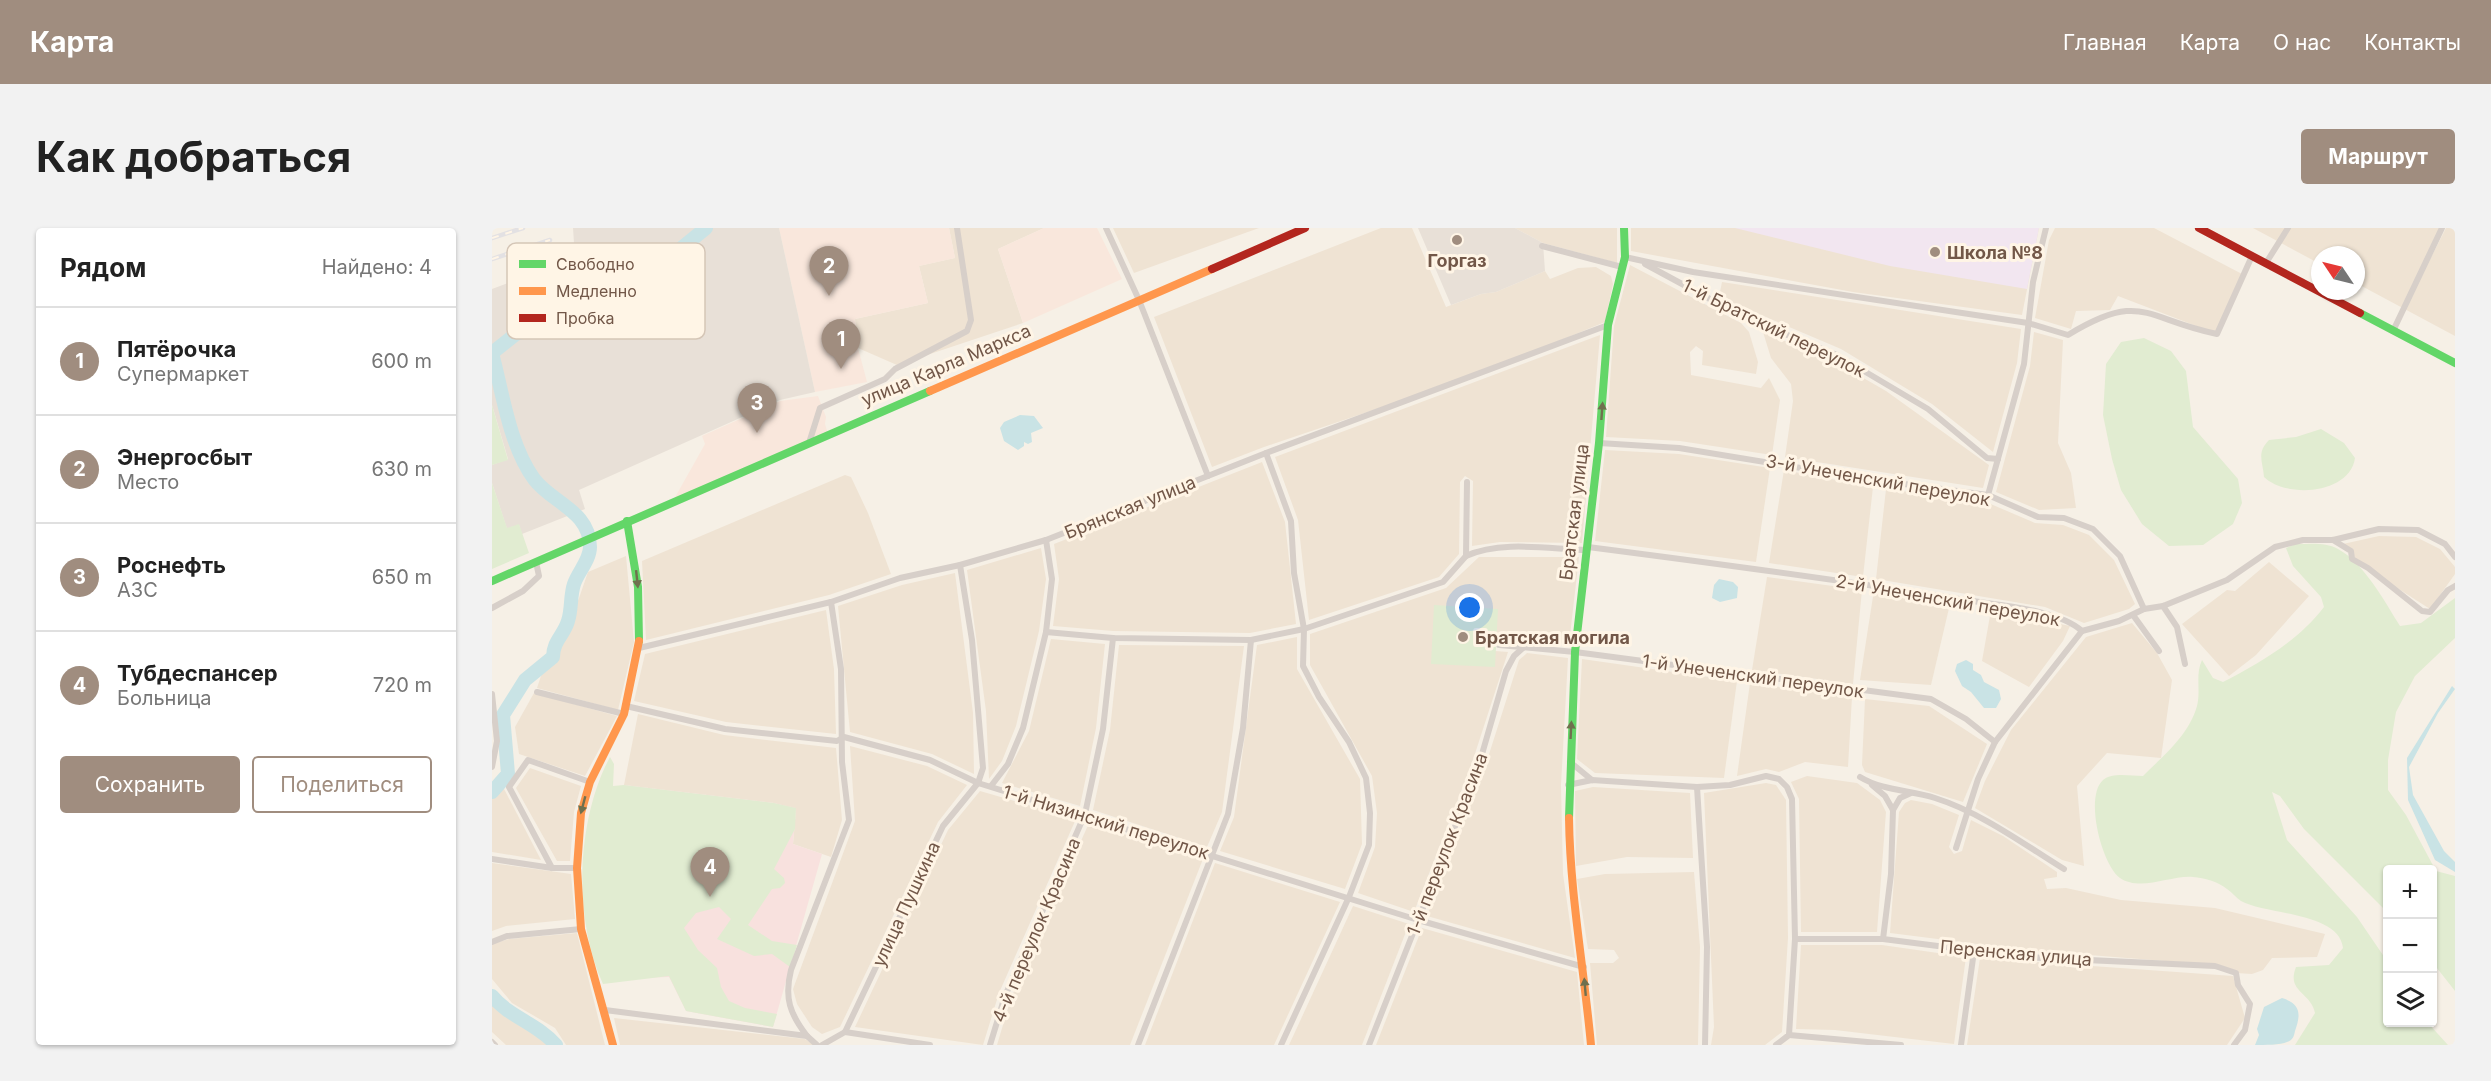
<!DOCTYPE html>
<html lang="ru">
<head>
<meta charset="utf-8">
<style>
  :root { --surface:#fff; --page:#f2f2f2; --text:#222; --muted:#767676; --line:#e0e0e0; --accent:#a08d7f }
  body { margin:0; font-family:Inter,sans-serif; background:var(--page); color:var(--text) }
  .controls { position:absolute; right:18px; bottom:18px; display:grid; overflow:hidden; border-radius:6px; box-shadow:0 2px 4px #0004 }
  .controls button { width:54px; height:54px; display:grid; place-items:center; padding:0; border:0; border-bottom:2px solid var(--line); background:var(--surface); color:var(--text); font:30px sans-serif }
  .compass { position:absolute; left:1819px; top:18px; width:54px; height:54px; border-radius:50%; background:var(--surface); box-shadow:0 2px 4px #0004; rotate:305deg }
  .you { position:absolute; left:978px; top:380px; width:21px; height:21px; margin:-15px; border:4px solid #fff; border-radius:50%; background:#1a73e8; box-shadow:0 0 0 9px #1a73e833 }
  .badge { display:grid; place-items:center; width:39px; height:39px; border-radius:50%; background:var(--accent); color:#fff; font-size:20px; font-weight:700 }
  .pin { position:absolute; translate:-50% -50px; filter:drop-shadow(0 2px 3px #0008) }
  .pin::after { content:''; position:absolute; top:32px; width:21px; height:18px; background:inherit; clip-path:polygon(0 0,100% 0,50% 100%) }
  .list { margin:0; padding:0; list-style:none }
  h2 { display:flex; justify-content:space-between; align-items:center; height:78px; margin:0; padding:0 24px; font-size:26px }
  h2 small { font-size:20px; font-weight:400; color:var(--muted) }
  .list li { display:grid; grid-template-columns:39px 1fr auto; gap:18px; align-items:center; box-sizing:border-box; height:108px; padding:0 24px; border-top:2px solid var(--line) }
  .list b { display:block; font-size:22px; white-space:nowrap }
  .list p { margin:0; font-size:20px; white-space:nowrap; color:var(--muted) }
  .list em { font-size:20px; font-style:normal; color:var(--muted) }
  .actions { display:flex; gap:12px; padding:18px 24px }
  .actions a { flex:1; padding:14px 0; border:2px solid var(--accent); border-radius:6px; text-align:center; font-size:21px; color:var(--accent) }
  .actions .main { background:var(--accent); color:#fff }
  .icon { flex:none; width:33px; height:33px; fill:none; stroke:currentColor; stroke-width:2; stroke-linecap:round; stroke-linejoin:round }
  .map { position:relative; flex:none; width:1963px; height:817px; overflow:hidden; border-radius:6px }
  header { display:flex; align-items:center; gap:36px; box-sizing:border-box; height:84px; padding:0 30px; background:var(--accent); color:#fff }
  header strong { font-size:28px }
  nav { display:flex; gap:33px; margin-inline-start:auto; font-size:21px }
  .intro { display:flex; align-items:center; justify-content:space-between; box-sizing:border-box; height:144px; padding:0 36px }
  h1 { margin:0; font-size:42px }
  .button { padding:15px 27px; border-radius:6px; background:var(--accent); color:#fff; font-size:21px; font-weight:700 }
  main { display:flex; gap:36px; padding:0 36px }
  aside { flex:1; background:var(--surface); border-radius:6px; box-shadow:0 2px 4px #0004 }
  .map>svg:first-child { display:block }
  .residential { fill:#efe3d3 }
  .commercial { fill:#f9e7dc }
  .industrial { fill:#e8e0d7 }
  .education { fill:#f2e6f0 }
  .medical { fill:#f8e1de }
  .green { fill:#e1ecd1 }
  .water { fill:#c9e3e5 }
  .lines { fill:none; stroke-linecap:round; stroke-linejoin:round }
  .river { stroke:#c9e3e5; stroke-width:14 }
  .street { stroke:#d7cfc9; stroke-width:6 }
  .fast { stroke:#63d668; stroke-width:8 }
  .slow { stroke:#ff974d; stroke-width:8 }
  .jam { stroke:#b3261e; stroke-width:8 }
  .rail-casing { stroke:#e3e1e3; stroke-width:4.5 }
  .rail { stroke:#fff5e6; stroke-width:2; stroke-dasharray:7; stroke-linecap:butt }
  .oneway { fill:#6f704e }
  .poi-dot { fill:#a08d7f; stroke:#fff5e6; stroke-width:2 }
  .labels { text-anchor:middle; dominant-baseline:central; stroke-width:6; stroke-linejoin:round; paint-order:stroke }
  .poi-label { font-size:18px; font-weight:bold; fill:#725748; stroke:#fff5e6; text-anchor:start }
  .street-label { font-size:18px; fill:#725748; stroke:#fff5e6 }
  .key { fill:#fff5e6; stroke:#d5c6b7; stroke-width:1.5 }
  .key-label { font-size:16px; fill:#725748 }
</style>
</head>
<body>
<header>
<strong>Карта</strong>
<nav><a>Главная</a><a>Карта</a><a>О нас</a><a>Контакты</a></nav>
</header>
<div class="intro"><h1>Как добраться</h1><a class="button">Маршрут</a></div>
<main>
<aside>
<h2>Рядом<small>Найдено: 4</small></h2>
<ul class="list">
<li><span class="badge">1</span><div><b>Пятёрочка</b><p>Супермаркет</p></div><em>600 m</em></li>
<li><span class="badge">2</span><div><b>Энергосбыт</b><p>Место</p></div><em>630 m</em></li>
<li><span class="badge">3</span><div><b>Роснефть</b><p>АЗС</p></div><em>650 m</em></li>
<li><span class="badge">4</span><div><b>Тубдеспансер</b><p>Больница</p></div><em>720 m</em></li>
</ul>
<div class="actions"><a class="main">Сохранить</a><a>Поделиться</a></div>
</aside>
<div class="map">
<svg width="1963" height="817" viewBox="0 0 1963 817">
  <rect width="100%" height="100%" fill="#f6f0e6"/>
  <g class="residential">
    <polygon points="457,0 552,0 506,21 531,95 405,137 366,120 363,91 436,75 427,38 463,30"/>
    <polygon points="621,0 767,0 642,45"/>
    <polygon points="889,0 920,0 954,79 989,66 1004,64 1053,43 1058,51 1086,40 1104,39 1119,48 1121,56 1113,94 979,149 772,219 720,239 662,89"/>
    <polygon points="1023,0 1125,0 1125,35 1051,15"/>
    <polygon points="1139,0 1547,0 1530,87 1361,64 1139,23"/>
    <polygon points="1563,0 1662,0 1752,47 1725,106 1626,68 1618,82 1584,83 1579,101 1543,90 1557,12"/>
    <polygon points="1761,0 1950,0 1922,63 1954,0 1963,0 1963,108 1864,55 1864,27 1828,27 1828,36"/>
    <polygon points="1138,37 1249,95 1257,104 1266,134 1264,146 1210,137 1211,123 1204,118 1198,124 1199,147 1269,160 1277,150 1288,172 1280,227 1188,213 1114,209 1122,98"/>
    <polygon points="1230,54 1529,101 1525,135 1501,224 1440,176 1349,121 1227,69"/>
    <polygon points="1271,104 1342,133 1394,163 1497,237 1491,260 1293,229 1301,173 1299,156 1279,130"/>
    <polygon points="1542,104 1571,112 1566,215 1579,245 1584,280 1547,282 1504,264 1538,138"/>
    <polygon points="1108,107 1090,315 1008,314 980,318 981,253 973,248 968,254 967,326 947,349 817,392 806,292 783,229"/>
    <polygon points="1113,222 1187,226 1278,240 1264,334 1103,313"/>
    <polygon points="770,234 793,294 804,396 758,405 621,403 561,398 567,351 562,316"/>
    <polygon points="1292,242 1381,259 1371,349 1277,335"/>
    <polygon points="353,247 359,249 376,285 399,346 337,367 154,412 150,333"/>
    <polygon points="1394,261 1494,274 1543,295 1571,297 1597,307 1622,332 1643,376 1637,381 1592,395 1553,379 1384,351"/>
    <polygon points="1887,308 1924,309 1948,321 1963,339 1963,346 1938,381 1860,331 1859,323 1851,316"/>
    <polygon points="549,320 554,351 547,403 524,498 510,533 497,551 494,483 475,342"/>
    <polygon points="134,328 142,414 126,482 45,460 49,448 77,399 96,344"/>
    <polygon points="987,329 1087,329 1077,416 1008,411 1001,415 1003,423 1016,424 979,538 922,684 866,665 883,619 885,585 880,548 818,437 818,406 954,360"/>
    <polygon points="1777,334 1817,368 1764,427 1737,448 1690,396 1735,362 1743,363"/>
    <polygon points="463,345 481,485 482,546 440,526 358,504 346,378 410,357"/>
    <polygon points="1275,349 1370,362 1361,456 1260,442"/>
    <polygon points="1382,362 1458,376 1439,457 1368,452"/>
    <polygon points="334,382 342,441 344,506 234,494 142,473 153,426"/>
    <polygon points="1499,382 1578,398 1571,413 1537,459 1490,433"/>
    <polygon points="1640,395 1665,425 1680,452 1669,530 1615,525 1585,558 1592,638 1570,632 1483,580 1493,553 1519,502 1594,409"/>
    <polygon points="805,409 805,441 868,551 870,616 853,661 728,623 742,589 765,417"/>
    <polygon points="559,411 613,416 604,500 588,578 510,555 537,503"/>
    <polygon points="627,417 752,418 730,584 715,619 601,582 618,502"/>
    <polygon points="1035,425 1076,430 1069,557 1071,646 1083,730 935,688 992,542 1027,432"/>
    <polygon points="1090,431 1245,453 1232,550 1103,545 1085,531"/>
    <polygon points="1258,455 1360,469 1356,539 1313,534 1287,544 1274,541 1245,548"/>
    <polygon points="42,465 125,488 93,548 27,526 23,499"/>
    <polygon points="1373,471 1437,478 1495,516 1471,574 1373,544 1370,537"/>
    <polygon points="146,486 232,507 344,520 350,592 339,629 301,616 304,581 282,575 132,557"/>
    <polygon points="358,518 435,538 475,557 446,594 348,799 330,806 320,799 305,776 301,761 363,593"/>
    <polygon points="38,540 89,558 82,584 78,633 65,633 24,560"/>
    <polygon points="1315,548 1365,555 1388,572 1394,584 1385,704 1309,704 1307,571 1299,554"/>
    <polygon points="1274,555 1284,557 1294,572 1296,710 1290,804 1273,817 1219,817 1222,799 1212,565"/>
    <polygon points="10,557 49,632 0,624 0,570"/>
    <polygon points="1101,559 1198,565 1201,630 1135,629 1084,638 1083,563"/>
    <polygon points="488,563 584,591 507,765 491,817 363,799 456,602"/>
    <polygon points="1419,572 1440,576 1467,587 1457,619 1462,626 1470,623 1479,592 1511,608 1565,644 1565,649 1552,651 1555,661 1574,660 1629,672 1723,680 1833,706 1825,729 1780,730 1771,742 1760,746 1744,745 1724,737 1533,722 1398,705 1407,584 1413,575"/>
    <polygon points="597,595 711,631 638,817 505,817 519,770"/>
    <polygon points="0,635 79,646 83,691 14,698 0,703"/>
    <polygon points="723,635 848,674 782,817 653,817"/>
    <polygon points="1202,644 1208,719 1206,817 1105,817 1098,735 1121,735 1127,730 1122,722 1096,721 1085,651 1113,646"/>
    <polygon points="861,678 917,696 870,817 797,817"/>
    <polygon points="930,700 1085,744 1092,817 884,817"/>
    <polygon points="85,705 113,817 74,817 63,800 20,775 0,751 0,716 17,711"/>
    <polygon points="1309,717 1390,717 1474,729 1462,816 1343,802 1304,801"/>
    <polygon points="1488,730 1741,748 1753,790 1735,817 1475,817"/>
    <polygon points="0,773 12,785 59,817 14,817 0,804"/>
    <polygon points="122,790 313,811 323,817 128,817"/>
  </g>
  <g class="commercial">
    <polygon points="287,0 457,0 463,30 427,38 436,75 363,91 366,120 375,154 323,164"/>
    <polygon points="552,0 605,0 630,51 531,95 506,21"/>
    <polygon points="326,168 334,189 333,196 336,206 181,273 213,216 210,208 288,173"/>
  </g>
  <g class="industrial">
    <polygon points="81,0 287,0 323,164 288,172 87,262 93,281 30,306 27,297 15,301 0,255 0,237 16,231 0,177 0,61 83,30"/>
    <polygon points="926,0 1023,0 1051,15 1053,43 1004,64 989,66 959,77"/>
  </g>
  <polygon class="education" points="1243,0 1547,0 1535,61 1398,38"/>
  <polygon class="medical" points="132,557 282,575 304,580 301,616 330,626 281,799 194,783 177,749 144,750"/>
  <g class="green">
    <polygon points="1652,110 1679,123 1694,143 1701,199 1746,251 1750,275 1741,296 1711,317 1677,318 1650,296 1629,262 1620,231 1611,187 1614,136 1629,114"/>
    <polygon points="0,177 16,232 0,237"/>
    <path d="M1829 201 1852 215 1863 230C1858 266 1795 271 1772 249 1771 234 1764 225 1777 212L1804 209Z"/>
    <polygon points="0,255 15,300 27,296 37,325 0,341"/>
    <path d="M1804 316C1818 316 1834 314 1846 321 1872 335 1893 374 1908 398L1929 395 1963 370V410L1923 448 1904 484 1896 532V562L1914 587 1944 643 1963 648V763L1941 735 1940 642H1896L1895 684 1812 601 1788 568 1780 564 1795 612 1865 689 1895 733 1896 794 1936 795 1956 817H1803L1823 785C1819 764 1794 764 1804 739L1837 737 1851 720C1847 684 1774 687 1749 673 1744 670 1740 664 1735 661 1725 653 1713 650 1701 649 1679 647 1649 664 1628 650 1610 637 1592 569 1611 552 1620 544 1639 548 1651 548 1671 528 1697 507 1705 478 1709 462 1703 447 1710 432L1721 450 1731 454C1768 435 1806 413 1832 379L1829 369 1801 338 1794 320Z"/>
    <polygon points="942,377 1006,381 1003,439 939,436"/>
    <path d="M118 529 122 536 121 558 132 557 282 575 304 580 303 601 282 641 292 650 293 655 288 660 280 661 256 697 280 713 305 717 298 739 280 726 262 728 225 711 239 691 227 679 204 685 192 700 206 722 225 740 229 759 237 773 253 780 285 786 281 799 194 783 177 748 111 756C81 691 84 592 118 529Z"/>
  </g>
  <g class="water">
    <polygon points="528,187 542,188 551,200 539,205 540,214 536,216 532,214 532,218 526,222 512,213 508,200 512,194"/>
    <polygon points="1227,351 1241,354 1246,359 1245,370 1228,374 1220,370 1222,357"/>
    <polygon points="1474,432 1481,436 1481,442 1489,447 1492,454 1507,462 1509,471 1504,480 1492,480 1479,464 1470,458 1463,443 1465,436"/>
    <polygon points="1960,458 1963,461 1946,485 1917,539 1921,567 1952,623 1963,634 1963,644 1943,632 1916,572 1915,530"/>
    <path d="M1790 770C1809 776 1809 786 1803 803 1802 808 1801 812 1795 814 1789 817 1772 817 1763 817L1767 807 1765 801 1772 779Z"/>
  </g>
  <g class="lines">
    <g class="river">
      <path d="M0 564 16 546 11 487 33 452 61 429C61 413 72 407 76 393 80 381 78 368 82 356 86 344 98 332 98 319 98 283 60 275 42 251 17 216 11 166 0 125L24 106 121 76 143 63 160 44 214 0"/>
      <path d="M0 768C17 789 46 796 64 817"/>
    </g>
    <g class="street">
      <polyline points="614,0 647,72 716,248"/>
      <polyline points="1050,18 1130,39"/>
      <path d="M1133 29 1201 44 1536 95 1576 107C1650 62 1652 91 1725 106L1760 28"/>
      <polyline points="1774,35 1796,0"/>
      <polyline points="1153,36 1253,90 1345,127 1436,181 1495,230 1506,231"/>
      <polyline points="1901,103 1950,0"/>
      <polyline points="317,215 328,180 393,151 403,141 475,103 479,92 465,0"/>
      <polyline points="1107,215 1187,220 1389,253 1496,267 1546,289 1572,290 1601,301 1628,328 1652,381"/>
      <polyline points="774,225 799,293 802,345 812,401 811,438 827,469 857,514 874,550 878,585 877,617 857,669 789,817"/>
      <polyline points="1496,267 1532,136 1541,54 1554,0"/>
      <polyline points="1841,312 1859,323 1860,331 1876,340 1930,383 1938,384 1956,362 1963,358"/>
      <path d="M1096 319C1220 335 1344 351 1467 371 1501 377 1565 380 1590 403L1627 393 1652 381 1671 378 1735 352 1783 319 1811 312H1841L1887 301 1926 302 1953 316 1963 329"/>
      <path d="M974 328C1009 312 1057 321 1094 322"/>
      <polyline points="1671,378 1685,399 1693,436"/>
      <polyline points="0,380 31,363 47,348 44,334"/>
      <polyline points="1641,387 1667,423"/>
      <polyline points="554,404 621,410 759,412 812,401 951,354 974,328 975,254"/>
      <polyline points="1007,417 1083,424 1439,471 1474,491 1503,514"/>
      <polyline points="147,420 339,374 408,350 468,337 554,312 774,225 1116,97"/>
      <polyline points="45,464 132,486"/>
      <polyline points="0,466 5,513 0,539"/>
      <polyline points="134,478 233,501 345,513 352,509 438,532 486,555 926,692 1092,739"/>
      <polyline points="1078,534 1100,552"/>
      <path d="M1368 549C1391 563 1418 562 1443 570 1490 585 1530 615 1572 641"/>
      <polyline points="1076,557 1100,552 1205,559 1238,557 1274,548 1287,551 1295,559 1300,571 1303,711 1297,807 1284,817"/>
      <polyline points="1380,557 1393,568 1401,582 1399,646 1391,711"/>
      <polyline points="499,558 516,536 531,500 554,404 560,351 554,312"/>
      <polyline points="1205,559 1215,719 1213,817"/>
      <polyline points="1401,582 1408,570 1419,565"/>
      <polyline points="1464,620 1486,551 1503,514 1590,403"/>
      <polyline points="0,631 60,640 85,640"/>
      <polyline points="60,640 17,559 36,532 98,554"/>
      <polyline points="1303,711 1391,711 1532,729 1723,738 1744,745 1746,757 1758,776 1753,802 1742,817"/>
      <polyline points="0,714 15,708 89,701"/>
      <polyline points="113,782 315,808 325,817"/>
      <polyline points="353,804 451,598 486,555 491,540 480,412 468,337"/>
      <polyline points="353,804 438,817"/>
      <polyline points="1297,807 1409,817"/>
      <path d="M315 808C298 786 292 770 299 742L357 592 350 534 349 441 339 374"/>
      <polyline points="0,814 3,817"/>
      <polyline points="330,817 353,804"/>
      <polyline points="498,817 513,768 593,586 611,501 621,410"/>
      <polyline points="646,817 736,586 751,500 759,412"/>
      <polyline points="877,817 986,540 1014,443 1022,428 1033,418"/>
      <polyline points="1469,817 1482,723"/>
    </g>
    <g class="fast">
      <polyline points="1868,85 1963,135"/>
      <polyline points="135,293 146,359 147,413"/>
      <polyline points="0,353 438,163"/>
      <polyline points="1077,590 1083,424 1107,215 1116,97 1133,29 1132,0"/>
    </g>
    <g class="slow">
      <polyline points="438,163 720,41"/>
      <path d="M1077 590C1078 666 1092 741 1099 817"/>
      <polyline points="121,817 89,701 85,640 89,585 98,554 132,486 147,413"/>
    </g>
    <g class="jam">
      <polyline points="1707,0 1868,85"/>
      <polyline points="720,41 813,0"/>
    </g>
    <defs>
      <g id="rail">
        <polyline points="0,10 31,0"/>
        <polyline points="0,31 58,12"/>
      </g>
    </defs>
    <use href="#rail" class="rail-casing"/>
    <use href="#rail" class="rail"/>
  </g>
  <defs><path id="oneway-solid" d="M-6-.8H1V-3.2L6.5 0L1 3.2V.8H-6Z" transform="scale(1.5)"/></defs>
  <g class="oneway">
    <use href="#oneway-solid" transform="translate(1110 183) rotate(-86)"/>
    <use href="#oneway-solid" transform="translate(145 351) rotate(84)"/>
    <use href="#oneway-solid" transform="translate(1079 502) rotate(-87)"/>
    <use href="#oneway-solid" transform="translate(91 577) rotate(105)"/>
    <use href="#oneway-solid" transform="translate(1093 759) rotate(-95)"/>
  </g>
  <g class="poi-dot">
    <circle cx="965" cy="12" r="6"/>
    <circle cx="1443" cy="24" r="6"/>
    <circle cx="971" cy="409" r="6"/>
  </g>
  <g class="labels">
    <g class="poi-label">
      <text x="1455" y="24">Школа №8</text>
      <text x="965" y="32" text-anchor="middle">Горгаз</text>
      <text x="983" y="409">Братская могила</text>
    </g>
    <g class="street-label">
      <text transform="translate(1282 100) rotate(26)">1-й Братский переулок</text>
      <text transform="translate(454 137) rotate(-23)">улица Карла Маркса</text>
      <text transform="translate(1386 252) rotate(10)">3-й Унеченский переулок</text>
      <text transform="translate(638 279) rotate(-22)">Брянская улица</text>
      <text transform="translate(1082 284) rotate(-83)">Братская улица</text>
      <text transform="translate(1456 372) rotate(10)">2-й Унеченский переулок</text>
      <text transform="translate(1261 448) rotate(8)">1-й Унеченский переулок</text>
      <text transform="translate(614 594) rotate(17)">1-й Низинский переулок</text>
      <text transform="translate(955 616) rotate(-69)">1-й переулок Красина</text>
      <text transform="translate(414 676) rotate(-65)">улица Пушкина</text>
      <text transform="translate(544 702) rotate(-67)">4-й переулок Красина</text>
      <text transform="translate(1524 725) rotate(5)">Перенская улица</text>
    </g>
  </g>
  <rect x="15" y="15" width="198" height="96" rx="9" class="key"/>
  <rect x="27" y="32" width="27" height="8" fill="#63d668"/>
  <rect x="27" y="59" width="27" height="8" fill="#ff974d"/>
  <rect x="27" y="86" width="27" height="8" fill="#b3261e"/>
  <g class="key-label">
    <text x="64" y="42">Свободно</text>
    <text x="64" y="69">Медленно</text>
    <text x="64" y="96">Пробка</text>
  </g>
</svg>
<div class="controls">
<button>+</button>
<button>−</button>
<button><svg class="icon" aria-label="layers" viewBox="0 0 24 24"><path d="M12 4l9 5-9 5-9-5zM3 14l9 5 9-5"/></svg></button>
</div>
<svg class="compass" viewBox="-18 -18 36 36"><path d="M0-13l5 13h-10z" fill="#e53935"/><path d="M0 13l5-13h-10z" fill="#767676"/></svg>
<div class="you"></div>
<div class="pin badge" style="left:349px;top:141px">1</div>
<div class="pin badge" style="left:337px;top:68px">2</div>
<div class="pin badge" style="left:265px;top:205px">3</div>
<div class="pin badge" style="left:218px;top:669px">4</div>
</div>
</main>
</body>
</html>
